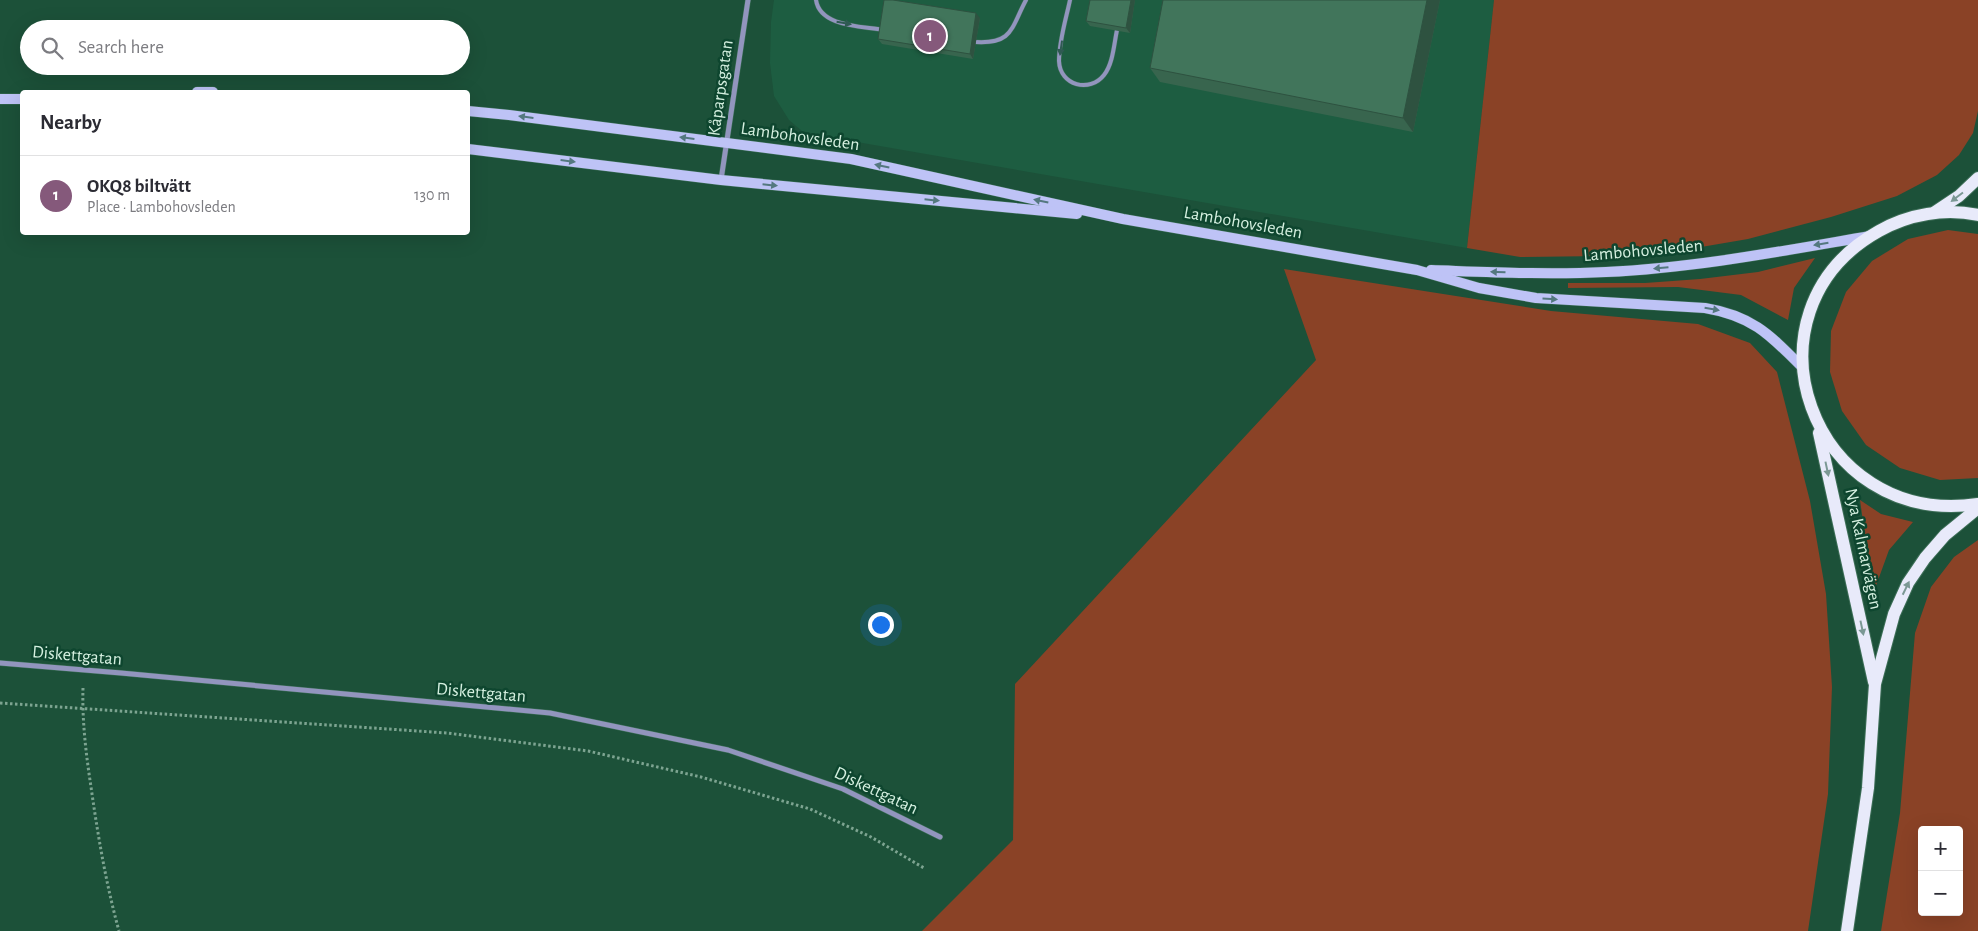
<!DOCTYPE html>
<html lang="en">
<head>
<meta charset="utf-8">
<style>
  :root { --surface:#fff; --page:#f7f7f7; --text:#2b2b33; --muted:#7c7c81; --line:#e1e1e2; --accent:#85597b }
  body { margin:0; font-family:"Alegreya Sans",sans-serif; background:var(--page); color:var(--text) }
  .controls { position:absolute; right:15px; bottom:15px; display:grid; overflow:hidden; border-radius:5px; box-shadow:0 5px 20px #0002 }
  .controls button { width:45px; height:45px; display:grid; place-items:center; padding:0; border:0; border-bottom:1px solid var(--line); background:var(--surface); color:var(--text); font:25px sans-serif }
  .you { position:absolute; left:880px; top:624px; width:18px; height:18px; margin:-12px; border:4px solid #fff; border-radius:50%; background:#1a73e8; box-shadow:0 0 0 8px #1a73e833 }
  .badge { display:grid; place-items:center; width:32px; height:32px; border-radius:50%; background:var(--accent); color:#fff; font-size:16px; font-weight:700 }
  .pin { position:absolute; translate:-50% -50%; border:2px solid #fff; box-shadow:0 1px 5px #0006 }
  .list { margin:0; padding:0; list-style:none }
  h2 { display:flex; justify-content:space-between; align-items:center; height:65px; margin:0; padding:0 20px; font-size:21px }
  h2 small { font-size:16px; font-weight:400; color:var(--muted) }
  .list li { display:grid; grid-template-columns:32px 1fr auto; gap:15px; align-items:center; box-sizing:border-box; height:80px; padding:0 20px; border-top:1px solid var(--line) }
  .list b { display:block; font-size:19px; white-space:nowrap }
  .list p { margin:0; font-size:16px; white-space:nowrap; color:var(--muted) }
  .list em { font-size:16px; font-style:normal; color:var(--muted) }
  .icon { flex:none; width:28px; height:28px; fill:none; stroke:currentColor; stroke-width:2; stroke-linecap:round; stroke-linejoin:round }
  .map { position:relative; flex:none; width:1978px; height:931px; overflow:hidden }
  .search { position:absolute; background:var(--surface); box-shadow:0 5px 20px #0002; left:20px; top:20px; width:450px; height:55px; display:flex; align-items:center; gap:12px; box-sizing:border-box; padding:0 18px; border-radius:28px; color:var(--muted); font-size:19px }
  .panel { position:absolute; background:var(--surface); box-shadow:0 5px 20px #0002; left:20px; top:90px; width:450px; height:145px; border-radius:5px }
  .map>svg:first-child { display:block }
  .built { fill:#1d5d41 }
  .green { fill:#8a4226; fill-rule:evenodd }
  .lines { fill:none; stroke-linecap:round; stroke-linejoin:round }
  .lane-casing { stroke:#3d6e57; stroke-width:5 }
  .street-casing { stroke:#3d6e57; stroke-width:6 }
  .secondary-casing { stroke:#3d6e57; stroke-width:11 }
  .primary-casing { stroke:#3d6e57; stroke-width:14 }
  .path { stroke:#7da491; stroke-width:3; stroke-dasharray:2.5 2.5; stroke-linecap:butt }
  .lane { stroke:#9295be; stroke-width:4 }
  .street { stroke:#9295be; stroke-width:5 }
  .secondary { stroke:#bec3f6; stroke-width:10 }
  .primary { stroke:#e8eafa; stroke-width:12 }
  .wall { fill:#38654e }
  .shaded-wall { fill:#2e5240 }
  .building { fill:#41755b; stroke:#2e5240 }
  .oneway { fill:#2f5a53 }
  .oneway2 { fill:#54787f }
  .oneway3 { fill:#7b9894 }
  .labels { text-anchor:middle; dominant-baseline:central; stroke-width:5; stroke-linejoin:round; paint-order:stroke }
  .street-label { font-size:18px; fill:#d5f0e0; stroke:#0e462f }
</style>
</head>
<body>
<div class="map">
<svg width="1978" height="931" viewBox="0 0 1978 931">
  <rect width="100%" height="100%" fill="#1c5139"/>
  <polygon class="built" points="774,0 1494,0 1467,248 828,137 802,131 789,120 774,96 770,63 771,22"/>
  <g class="green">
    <polygon points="1494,0 1978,0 1978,111 1973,133 1959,155 1937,175 1897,196 1831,217 1748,239 1666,253 1603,256 1520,257 1467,248"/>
    <polygon points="1948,230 1978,234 1978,478 1940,480 1900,468 1866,445 1842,411 1830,372 1831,331 1846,292 1872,261 1908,239"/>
    <polygon points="1815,258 1794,288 1788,320 1741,295 1678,287 1568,288 1568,283 1645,283 1700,279 1758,272"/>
    <polygon points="1284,269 1551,311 1698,324 1750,343 1777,372 1810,501 1826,594 1832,687 1828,794 1808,931 922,931 1013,840 1015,684 1316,360"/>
    <polygon points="1860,500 1881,514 1913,522 1889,550 1873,594"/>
    <path d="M1978 540V931H1881L1900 813 1915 633 1931 587 1954 557ZM1922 830H1959V912H1922Z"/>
  </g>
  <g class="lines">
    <defs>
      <g id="lane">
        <path d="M816 0C820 27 862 26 883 30"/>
        <path d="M1070 0C1066 19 1059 41 1059 61 1060 86 1090 93 1104 75 1113 64 1114 44 1117 30"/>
        <path d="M976 42C1013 44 1011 28 1026 0"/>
      </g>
      <g id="street">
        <polyline points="721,180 748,0"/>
        <polyline points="0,663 121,673 550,713 728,750 843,789 940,837"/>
      </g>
      <g id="secondary">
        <polyline points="197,92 213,92"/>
        <polyline points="0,99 22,99"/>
        <path d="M468 111 509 115 851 159 1123 219 1417 270 1479 288 1536 298 1705 308C1753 316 1770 335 1803 368"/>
        <polyline points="468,149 721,180 1077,214"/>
        <path d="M1431 270C1489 272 1547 275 1606 272 1694 268 1782 251 1870 236"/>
      </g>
      <g id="primary">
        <polyline points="1935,212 1959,196 1978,178"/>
        <path d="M1978 215C1945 208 1909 214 1879 231 1734 312 1811 529 1978 504"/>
        <polyline points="1819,433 1874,682"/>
        <polyline points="1847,931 1868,788 1875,684 1894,614 1908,583 1925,558 1945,535 1978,508"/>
      </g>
    </defs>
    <use href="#lane" class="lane-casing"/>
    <use href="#street" class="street-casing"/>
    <use href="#secondary" class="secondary-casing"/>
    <use href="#primary" class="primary-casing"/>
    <g class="path">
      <path d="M83 688C82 721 86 754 91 787 98 836 106 884 119 931"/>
      <polyline points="0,703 447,733 588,751 701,777 810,809 871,837 924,868"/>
    </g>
    <use href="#lane" class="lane"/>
    <use href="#street" class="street"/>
    <use href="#secondary" class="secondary"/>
    <use href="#primary" class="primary"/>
  </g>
  <g class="wall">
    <polygon points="1135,0 1130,33 1090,26 1086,21"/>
    <polygon points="1440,0 1413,132 1160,82 1150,68"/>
    <polygon points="980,18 973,59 882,44 878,39"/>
  </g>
  <g class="shaded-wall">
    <polygon points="1131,0 1135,0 1130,33 1126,28"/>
    <polygon points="1427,0 1440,0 1413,132 1403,118"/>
    <polygon points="976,13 980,18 973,59 970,54"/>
  </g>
  <g class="building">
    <polygon points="884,0 893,0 976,13 970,54 878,39"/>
    <polygon points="1090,0 1131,0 1126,28 1086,21"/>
    <polygon points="1163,0 1427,0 1403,118 1150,68"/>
  </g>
  <defs><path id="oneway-solid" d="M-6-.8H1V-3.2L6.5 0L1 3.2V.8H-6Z" transform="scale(1.25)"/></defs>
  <g class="oneway">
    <use href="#oneway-solid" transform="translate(844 23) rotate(10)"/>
    <use href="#oneway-solid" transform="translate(1061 48) rotate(98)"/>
  </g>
  <g class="oneway2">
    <use href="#oneway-solid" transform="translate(526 117) rotate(-173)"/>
    <use href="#oneway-solid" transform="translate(687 138) rotate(-173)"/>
    <use href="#oneway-solid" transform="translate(568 161) rotate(7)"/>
    <use href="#oneway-solid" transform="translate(882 166) rotate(-168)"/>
    <use href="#oneway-solid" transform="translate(770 185) rotate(6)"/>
    <use href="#oneway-solid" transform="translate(932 200) rotate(6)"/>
    <use href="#oneway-solid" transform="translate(1041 201) rotate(-168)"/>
    <use href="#oneway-solid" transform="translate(1821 244) rotate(171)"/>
    <use href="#oneway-solid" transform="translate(1661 268) rotate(175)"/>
    <use href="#oneway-solid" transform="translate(1498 272) rotate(-178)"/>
    <use href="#oneway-solid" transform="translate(1550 299) rotate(3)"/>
    <use href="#oneway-solid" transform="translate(1712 309) rotate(10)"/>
  </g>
  <g class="oneway3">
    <use href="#oneway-solid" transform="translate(1957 197) rotate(143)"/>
    <use href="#oneway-solid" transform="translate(1827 469) rotate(78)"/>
    <use href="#oneway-solid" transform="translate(1906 588) rotate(-64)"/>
    <use href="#oneway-solid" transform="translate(1862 628) rotate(78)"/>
  </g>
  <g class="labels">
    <g class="street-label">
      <text transform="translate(721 88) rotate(-82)">Kåparpsgatan</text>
      <text transform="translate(800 137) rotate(8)">Lambohovsleden</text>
      <text transform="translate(1243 223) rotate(10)">Lambohovsleden</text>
      <text transform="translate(1643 251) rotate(-5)">Lambohovsleden</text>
      <text transform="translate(1863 549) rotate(78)">Nya Kalmarvägen</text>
      <text transform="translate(77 656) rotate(5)">Diskettgatan</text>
      <text transform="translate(481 693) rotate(5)">Diskettgatan</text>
      <text transform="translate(876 791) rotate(25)">Diskettgatan</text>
    </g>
  </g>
</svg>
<div class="controls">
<button>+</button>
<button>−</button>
</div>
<div class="you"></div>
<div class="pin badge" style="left:930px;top:36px">1</div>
<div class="search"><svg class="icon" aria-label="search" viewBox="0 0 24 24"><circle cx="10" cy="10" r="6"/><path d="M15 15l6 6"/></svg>Search here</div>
<section class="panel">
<h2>Nearby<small></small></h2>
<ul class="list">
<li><span class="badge">1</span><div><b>OKQ8 biltvätt</b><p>Place · Lambohovsleden</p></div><em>130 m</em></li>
</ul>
</section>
</div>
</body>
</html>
